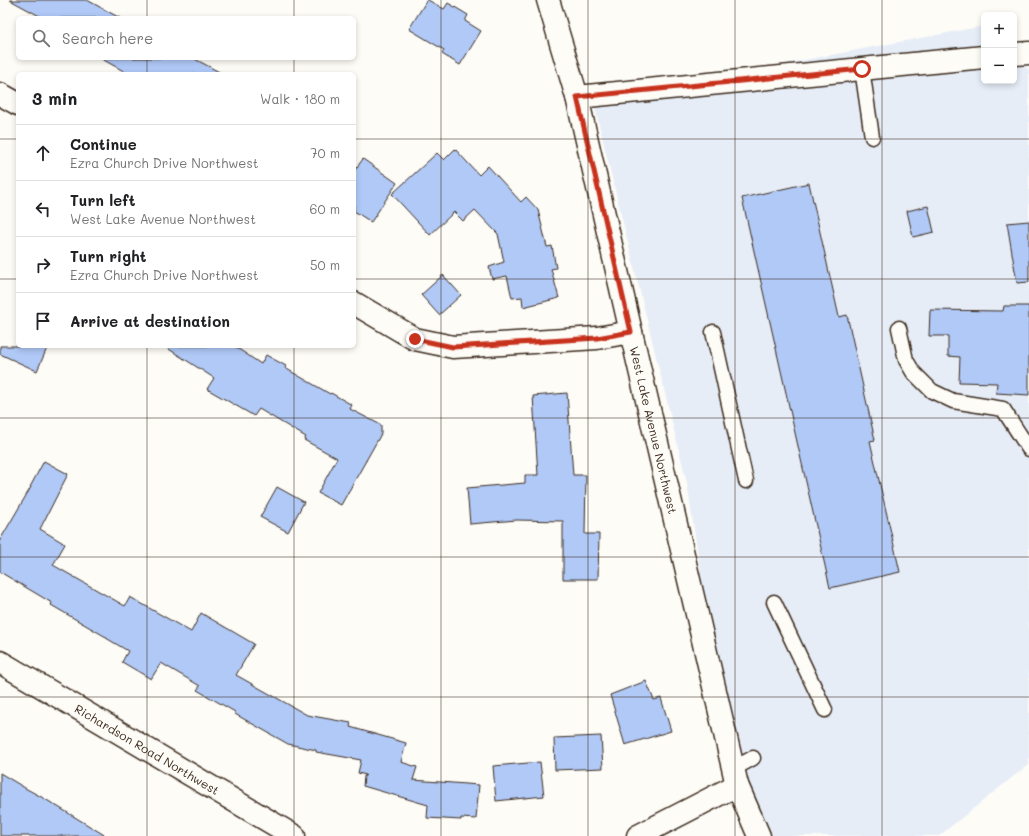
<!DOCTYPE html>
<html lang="en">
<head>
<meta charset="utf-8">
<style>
  :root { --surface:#fff; --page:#f6f6f6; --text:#202124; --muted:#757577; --line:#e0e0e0 }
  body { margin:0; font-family:Mali,sans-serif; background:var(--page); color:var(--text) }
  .controls { position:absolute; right:12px; top:12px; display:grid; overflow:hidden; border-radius:6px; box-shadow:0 2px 6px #0003 }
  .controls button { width:36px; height:36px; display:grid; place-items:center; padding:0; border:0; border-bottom:1px solid var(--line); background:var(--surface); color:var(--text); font:20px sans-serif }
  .stop { position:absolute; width:12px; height:12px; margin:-9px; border:3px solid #c8321e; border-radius:50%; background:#fff }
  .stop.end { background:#c8321e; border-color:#fff; box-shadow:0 1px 4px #0008 }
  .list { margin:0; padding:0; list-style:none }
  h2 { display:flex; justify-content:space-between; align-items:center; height:52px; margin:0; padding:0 16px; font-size:17px }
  h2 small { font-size:13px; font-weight:400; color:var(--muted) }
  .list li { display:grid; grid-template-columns:26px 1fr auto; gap:12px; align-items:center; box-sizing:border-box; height:56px; padding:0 16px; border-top:1px solid var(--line) }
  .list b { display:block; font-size:15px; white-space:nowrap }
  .list p { margin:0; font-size:13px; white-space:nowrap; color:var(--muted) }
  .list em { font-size:13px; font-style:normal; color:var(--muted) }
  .icon { flex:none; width:22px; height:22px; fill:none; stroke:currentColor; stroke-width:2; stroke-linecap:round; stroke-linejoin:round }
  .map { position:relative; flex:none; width:1029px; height:836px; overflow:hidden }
  .search { position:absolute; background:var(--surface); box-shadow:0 2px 6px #0003; left:16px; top:16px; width:340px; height:44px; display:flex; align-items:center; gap:10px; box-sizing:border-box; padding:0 14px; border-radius:6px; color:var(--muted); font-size:15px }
  .panel { position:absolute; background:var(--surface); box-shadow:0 2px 6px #0003; left:16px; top:72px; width:340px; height:276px; border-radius:6px }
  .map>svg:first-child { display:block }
  .built { fill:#e6edf7 }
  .building { fill:#b0c9f7; stroke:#3b2a1e }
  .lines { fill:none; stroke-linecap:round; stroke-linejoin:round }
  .lane-casing { stroke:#3b2a1e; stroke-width:17 }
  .street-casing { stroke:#3b2a1e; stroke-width:25 }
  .secondary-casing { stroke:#3b2a1e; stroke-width:25 }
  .lane { stroke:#fdfcf7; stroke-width:14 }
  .street { stroke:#fdfcf7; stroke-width:22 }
  .secondary { stroke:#fdfcf7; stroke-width:22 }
  .route { stroke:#c8321e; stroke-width:5 }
  .grid { fill:none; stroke:#3b2a1e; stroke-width:1; stroke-opacity:0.55 }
  .labels { text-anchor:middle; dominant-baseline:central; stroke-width:3; stroke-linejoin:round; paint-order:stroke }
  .street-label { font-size:12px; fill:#3b2a1e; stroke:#fdfcf7 }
</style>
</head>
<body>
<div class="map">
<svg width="1029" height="836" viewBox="0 0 1029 836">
  <rect width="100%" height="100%" fill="#fdfcf7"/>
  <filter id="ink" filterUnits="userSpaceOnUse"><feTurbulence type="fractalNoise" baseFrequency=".025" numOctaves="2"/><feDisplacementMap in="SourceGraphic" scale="8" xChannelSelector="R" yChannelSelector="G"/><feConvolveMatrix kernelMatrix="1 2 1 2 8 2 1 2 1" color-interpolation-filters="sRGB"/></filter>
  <g filter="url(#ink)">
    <polygon class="built" points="984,26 984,81 1014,81 1014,55 1029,70 1029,764 939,836 761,836 731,771 687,483 593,100"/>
    <g class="building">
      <polygon points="10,0 87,0 120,18 43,18"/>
      <polygon points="427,0 428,0 444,9 448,3 468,15 465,21 481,31 460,65 442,54 444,50 409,29"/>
      <polygon points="100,58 193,58 223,74 129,74"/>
      <polygon points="455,149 479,175 488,166 521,202 526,197 538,210 547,247 552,246 556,268 551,269 559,298 523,307 522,297 512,298 507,276 492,279 489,267 504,262 498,234 475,210 463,221 454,212 430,235 392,194 437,153 444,160"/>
      <polygon points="363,159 397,183 371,222 354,211 354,171"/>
      <polygon points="809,183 839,317 847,315 875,440 870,441 900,572 830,588 742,198"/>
      <polygon points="928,206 934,232 913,237 907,211"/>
      <polygon points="1029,221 1029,282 1017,283 1007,223"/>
      <polygon points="443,275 461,295 439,315 421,295"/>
      <polygon points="1004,306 1029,306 1029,395 996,393 997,383 959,382 960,357 948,356 948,336 929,336 930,310 1003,311"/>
      <polygon points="0,346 48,346 37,371 0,354"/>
      <polygon points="164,346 234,346 261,364 266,355 286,366 285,368 330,394 331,393 352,405 350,409 381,425 381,434 341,505 318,493 337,458 304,440 306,437 259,409 254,416 207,389 214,378"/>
      <polygon points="567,393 573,475 586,475 585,534 599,534 598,579 563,579 563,521 517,520 470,524 467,488 525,483 525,475 538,475 533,396"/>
      <polygon points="44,461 68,474 40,529 65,544 53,565 125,606 130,597 191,632 201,613 254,644 236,675 307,715 351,723 350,727 406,743 401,762 417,767 413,780 479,785 476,819 461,818 461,820 427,818 428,805 363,786 364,776 365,776 366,775 358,773 361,760 316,752 316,750 288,744 235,714 235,712 197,690 200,686 161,663 151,679 122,662 128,651 106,638 106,637 51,605 52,603 0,572 0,540 31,487 30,487"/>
      <polygon points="277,487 304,502 288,532 260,517"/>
      <polygon points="646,681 654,700 661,698 671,731 625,745 610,695"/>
      <polygon points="601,736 603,768 555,770 554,738"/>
      <polygon points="540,762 544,796 496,801 493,766"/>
      <polygon points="0,773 25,788 45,799 106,836 0,836"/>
    </g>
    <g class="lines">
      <defs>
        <g id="lane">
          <polyline points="862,69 872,137"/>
          <polyline points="899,328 906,360 913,372 932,391 953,401 1003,409 1029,449"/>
          <polyline points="713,332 746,481"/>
          <polyline points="774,602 825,710"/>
          <polyline points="733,769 753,758"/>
        </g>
        <g id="street">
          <polyline points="1014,54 1029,53"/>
          <polyline points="0,94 18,104"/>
          <polyline points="577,97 984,57"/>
          <polyline points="354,303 415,339 453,347 597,338 631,332"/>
          <path id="s1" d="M0 662 294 836"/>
          <polyline points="638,836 737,785"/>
        </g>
        <g id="secondary">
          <path id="s2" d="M548 0 577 97 631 332 737 785 759 836"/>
        </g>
      </defs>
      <use href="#lane" class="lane-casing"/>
      <use href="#street" class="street-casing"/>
      <use href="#secondary" class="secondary-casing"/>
      <use href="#lane" class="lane"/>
      <use href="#street" class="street"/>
      <use href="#secondary" class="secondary"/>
    </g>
  </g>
  <g class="lines" filter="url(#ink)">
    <polyline class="route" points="415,339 453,347 597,338 631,332 577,97 862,69"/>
  </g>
  <path class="grid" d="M147 0V18M294 0V18M441 0V836M588 0V836M735 0V836M882 0V836M147 58V74M294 58V74M0 139H18M354 139H1029M0 279H18M354 279H1029M147 346V836M294 346V836M0 418H1029M0 557H1029M0 697H1029"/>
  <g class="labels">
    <g class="street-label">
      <text stroke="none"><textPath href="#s2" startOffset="443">West Lake Avenue Northwest</textPath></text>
      <text stroke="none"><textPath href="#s1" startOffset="171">Richardson Road Northwest</textPath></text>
    </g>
  </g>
</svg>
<div class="controls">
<button>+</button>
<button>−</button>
</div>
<div class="stop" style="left:862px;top:69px"></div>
<div class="stop end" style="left:415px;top:339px"></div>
<div class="search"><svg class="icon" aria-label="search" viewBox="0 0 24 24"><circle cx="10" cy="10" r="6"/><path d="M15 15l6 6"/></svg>Search here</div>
<section class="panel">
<h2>3 min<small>Walk · 180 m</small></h2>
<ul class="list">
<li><svg class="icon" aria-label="ahead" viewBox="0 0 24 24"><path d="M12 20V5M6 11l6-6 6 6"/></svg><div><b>Continue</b><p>Ezra Church Drive Northwest</p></div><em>70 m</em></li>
<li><svg class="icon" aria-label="left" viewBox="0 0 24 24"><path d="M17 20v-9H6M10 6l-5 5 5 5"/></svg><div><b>Turn left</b><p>West Lake Avenue Northwest</p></div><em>60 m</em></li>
<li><svg class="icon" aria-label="right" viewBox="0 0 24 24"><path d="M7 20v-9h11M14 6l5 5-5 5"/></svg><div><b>Turn right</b><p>Ezra Church Drive Northwest</p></div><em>50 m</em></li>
<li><svg class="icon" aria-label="arrive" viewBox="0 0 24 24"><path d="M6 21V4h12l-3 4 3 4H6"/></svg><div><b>Arrive at destination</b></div></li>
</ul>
</section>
</div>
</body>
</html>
